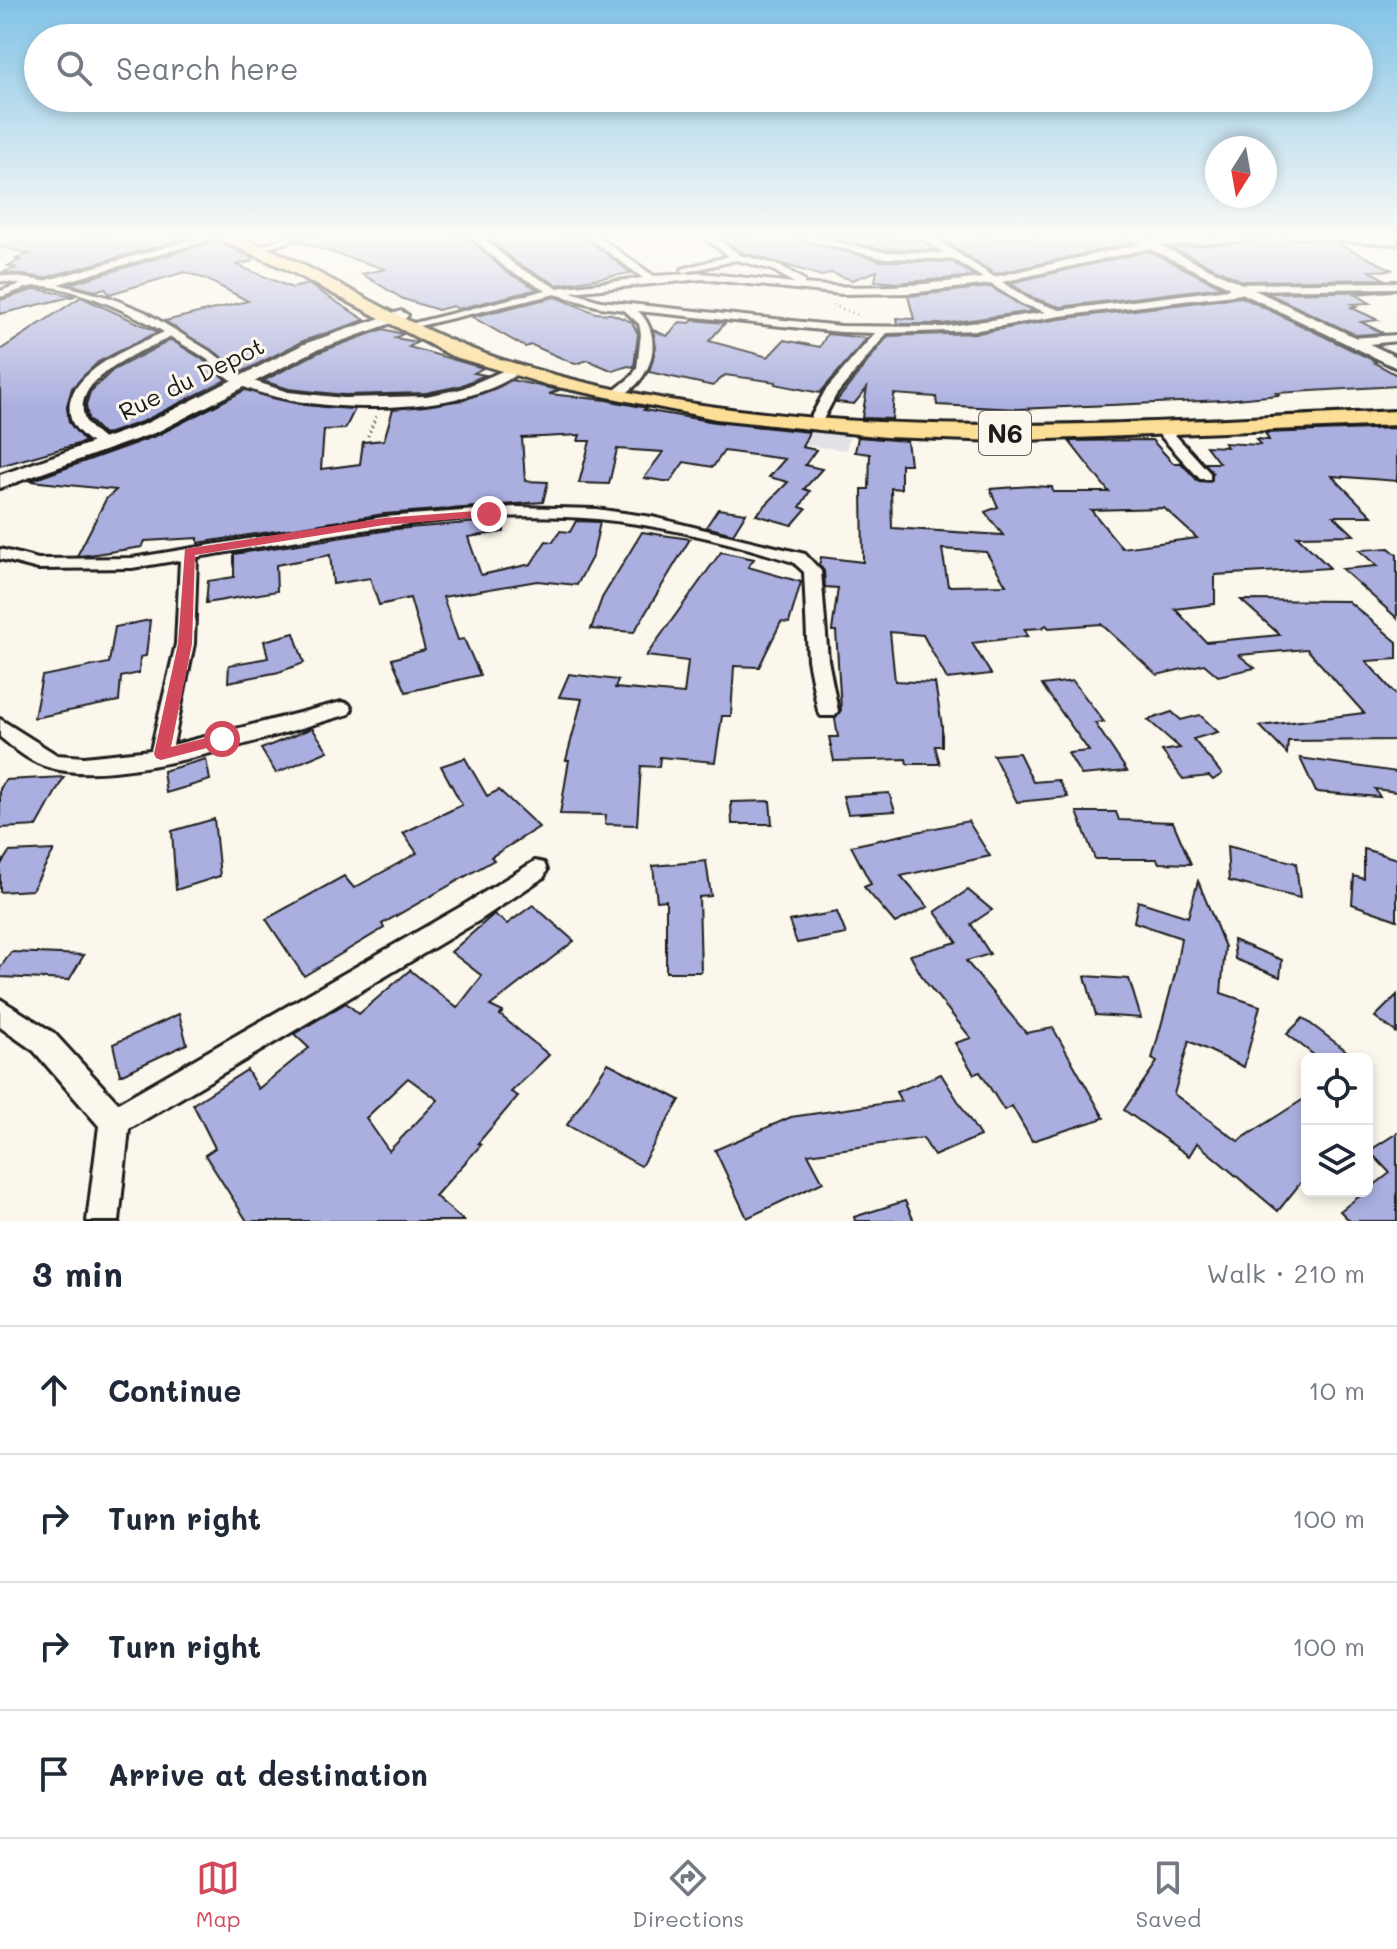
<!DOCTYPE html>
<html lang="en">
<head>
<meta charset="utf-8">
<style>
  :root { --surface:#fff; --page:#f2f2f3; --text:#1f2937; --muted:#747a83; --line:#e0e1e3; --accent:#d1495b }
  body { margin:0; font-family:Mali,sans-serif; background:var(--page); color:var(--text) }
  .controls { position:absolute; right:24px; bottom:24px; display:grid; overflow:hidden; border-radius:12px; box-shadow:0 4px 12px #0003 }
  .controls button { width:72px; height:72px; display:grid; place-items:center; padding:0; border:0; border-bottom:2px solid var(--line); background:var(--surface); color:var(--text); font:40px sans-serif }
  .compass { position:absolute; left:1205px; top:136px; width:72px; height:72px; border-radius:50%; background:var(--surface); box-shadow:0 4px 12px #0003; rotate:191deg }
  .stop { position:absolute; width:24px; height:24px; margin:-18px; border:6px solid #d1495b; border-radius:50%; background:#fff }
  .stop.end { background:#d1495b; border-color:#fff; box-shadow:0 2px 8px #0008 }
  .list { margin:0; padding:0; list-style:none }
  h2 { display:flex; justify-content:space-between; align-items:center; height:104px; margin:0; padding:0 32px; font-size:34px }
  h2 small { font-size:26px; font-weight:400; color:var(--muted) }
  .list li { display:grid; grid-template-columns:52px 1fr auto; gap:24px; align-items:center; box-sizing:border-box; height:128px; padding:0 32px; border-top:2px solid var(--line) }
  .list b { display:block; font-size:30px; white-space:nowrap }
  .list em { font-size:26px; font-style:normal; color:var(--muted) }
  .icon { flex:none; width:44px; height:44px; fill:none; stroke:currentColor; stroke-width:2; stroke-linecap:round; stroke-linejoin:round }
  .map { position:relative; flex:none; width:1397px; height:1221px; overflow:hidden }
  .search { position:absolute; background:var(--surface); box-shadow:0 4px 12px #0003; left:24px; right:24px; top:24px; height:88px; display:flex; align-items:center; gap:20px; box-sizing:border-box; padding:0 28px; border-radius:44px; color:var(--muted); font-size:30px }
  .sheet { height:616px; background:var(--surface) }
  nav { display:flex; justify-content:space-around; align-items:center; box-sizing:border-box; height:112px; border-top:2px solid var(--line); background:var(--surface); font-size:22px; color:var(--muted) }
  nav a { display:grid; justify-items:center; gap:4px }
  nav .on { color:var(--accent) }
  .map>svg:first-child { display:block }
  .built { fill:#e3e1e8 }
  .building { fill:#aaafdf; stroke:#1c1c1c; stroke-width:2; fill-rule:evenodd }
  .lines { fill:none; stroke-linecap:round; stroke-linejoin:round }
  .minor-casing { stroke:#1c1c1c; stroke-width:6 }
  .tertiary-casing { stroke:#1c1c1c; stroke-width:6 }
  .trunk-casing { stroke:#1c1c1c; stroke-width:6 }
  .path-far1 { stroke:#1c1c1c; stroke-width:2; stroke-dasharray:1 4; stroke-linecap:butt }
  .path { stroke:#1c1c1c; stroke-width:3; stroke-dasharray:1 4; stroke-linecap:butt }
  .minor { fill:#fbf7ec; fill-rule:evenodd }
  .tertiary { fill:#fbf7ec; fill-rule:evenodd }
  .trunk { fill:#fcde96; fill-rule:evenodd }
  .route { fill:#d1495b }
  .labels { text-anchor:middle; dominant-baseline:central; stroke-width:6; stroke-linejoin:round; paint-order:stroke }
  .far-street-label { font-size:24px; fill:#1c1c1c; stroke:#fbf7ec }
  .shield { fill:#fbf7ec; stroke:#5f5e5a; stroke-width:2 }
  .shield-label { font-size:26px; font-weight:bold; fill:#1c1c1c }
</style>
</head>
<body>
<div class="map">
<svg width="1397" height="1221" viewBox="0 0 1397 1221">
  <rect width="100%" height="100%" fill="#fbf7ec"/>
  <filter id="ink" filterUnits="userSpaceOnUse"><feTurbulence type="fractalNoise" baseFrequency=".0125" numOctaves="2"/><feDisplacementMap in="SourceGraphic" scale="16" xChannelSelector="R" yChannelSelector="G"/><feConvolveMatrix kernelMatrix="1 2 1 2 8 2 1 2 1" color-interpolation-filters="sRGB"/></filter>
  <g filter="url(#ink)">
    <polygon class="built" points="738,421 850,433 846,450 785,443 729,442"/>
    <g class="building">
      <polygon points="31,238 187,238 44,278 2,272 17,268 8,266 20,260 14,259 30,254 0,247"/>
      <polygon points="303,238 469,238 506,272 538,289 458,309 453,306 438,310 403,299 362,274 385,269 299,242"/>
      <polygon points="488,238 586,238 631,273 557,285 518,264"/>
      <polygon points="721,238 796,238 881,261 952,262 974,276 896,283 875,281 877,271 852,280 831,273 822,276 741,252"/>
      <polygon points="832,238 920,239 934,250 882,249"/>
      <polygon points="940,238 1125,238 1132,243 995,274"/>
      <polygon points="1280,238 1333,241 1393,270 1370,271 1384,279 1242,281 1173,248"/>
      <polygon points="216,241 251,257 252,261 237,265 292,288 308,284 365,320 303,341 242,372 165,321 248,301 206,279 185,272 109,294 105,288 95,291 69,284"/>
      <polygon points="1149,251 1222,287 1060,307 1031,297 1010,283"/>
      <polygon points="990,287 1033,311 943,324 898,324 897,318 914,319 908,296"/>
      <polygon points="36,289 75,296 0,314 0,300"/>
      <polygon points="1392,291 1355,294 1370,303 1352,304 1358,307 1350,307 1378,320 1361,322 1383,333 1356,335 1267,293"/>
      <polygon points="81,297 158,332 98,362 72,388 67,406 69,422 85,442 0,466 0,350"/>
      <polygon points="555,297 596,313 612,314 632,322 638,334 634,367 628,366 613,371 588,360 575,364 532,345 525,347 472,317"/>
      <polygon points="1242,297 1377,362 1373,362 1397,375 1397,386 1276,393 1279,395 1225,400 1018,409 937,405 936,397 894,394 892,419 862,418 867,388 854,404 836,402 888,336 978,333 1060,319"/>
      <polygon points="693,320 725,323 709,341 768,357 784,340 820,347 827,334 867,338 820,393 775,384 776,382 725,375 713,386 649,372 656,347 653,330 667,336 680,322 690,323"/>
      <polygon points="383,329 403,334 395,338 418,342 409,347 483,368 474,373 485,375 460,386 426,393 344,395 289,389 263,381 317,353"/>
      <polygon points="171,340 202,359 226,380 144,421 104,435 88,419 86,405 90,392 113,370"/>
      <polygon points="511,380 559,390 549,394 606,400 647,408 644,410 715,422 809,432 802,447 816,450 805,465 822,469 804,489 810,491 800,507 806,509 792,525 756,515 788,482 769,477 785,459 724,451 713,467 684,462 670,482 644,478 663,452 617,449 609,484 579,483 590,441 578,441 580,435 522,438 525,481 548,482 543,502 384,514 198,543 198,538 145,541 142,547 89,555 77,556 106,499 116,490 30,481 158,435 245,390 305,405 355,409 345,429 324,430 321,469 360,464 363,442 384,440 393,409 464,400"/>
      <path d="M1397 428V481L1332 476 1372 516H1334L1354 535 1297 536 1330 568 1215 575V604L1175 609 1206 642 1280 635 1241 600 1348 601 1397 642V659L1366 661 1397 696V740L1288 741 1287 754 1260 726 1364 713 1307 649 1239 655 1255 668 1218 676 1204 664 1157 675 1101 624 1049 628 1046 625 1042 628 1024 629 1028 636 972 643 991 674 947 679 923 635 890 632 895 681 935 683 942 726V746H935L940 764H907L906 759 834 761 829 737H838L835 719 841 710 836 631H832L838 588 825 587 824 571 819 565 821 557 863 562 862 489H869L870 454 855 452 858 437 907 441 910 464H901V489L891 488 892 528 1003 535 985 512 998 507 990 489 1031 486 1052 487 1053 492H1109L1069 441 1152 440 1173 463H1181L1198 481 1210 482 1213 473 1205 463H1219L1206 446 1227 447 1224 443 1260 445 1256 439 1269 440 1265 433ZM1164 508 1197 538 1122 548 1091 510ZM942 549 986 552 1006 585 948 586Z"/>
      <polygon points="718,509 746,513 733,534 706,527"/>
      <polygon points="504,520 504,532 468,537 481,575 531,564 546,541 553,542 560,531 570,532 576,521 600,522 593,555 577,585 537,581 443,597 458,640 464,639 480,675 406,692 392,659 425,650 410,598 379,605 370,578 333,584 330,555 276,565 277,591 206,603 208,581 234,577 234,554 396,529"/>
      <polygon points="642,532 690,539 634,632 591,629 602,598"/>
      <polygon points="1389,548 1397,555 1397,618 1342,569 1377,566 1359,550"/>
      <polygon points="721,552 754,559 748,567 801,582 789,623 781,622 759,667 734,666 731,716 722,716 715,762 660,757 659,767 641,766 637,825 605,824 606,815 560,814 569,760 566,760 582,699 559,697 569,674 618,680 615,688 684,694 688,661 646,656"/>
      <polygon points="150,620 146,656 140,657 139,673 121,677 119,701 34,718 42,676 109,663 115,627"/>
      <polygon points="294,633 304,663 279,672 228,682 229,665 268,658 264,641"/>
      <polygon points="1073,681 1104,722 1095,723 1127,771 1081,775 1068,753 1089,751 1042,685"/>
      <polygon points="1172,712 1181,720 1200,715 1218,732 1193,739 1222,774 1213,780 1209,776 1183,779 1162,751 1180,748 1148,720"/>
      <polygon points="312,728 328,751 276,773 261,749"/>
      <polygon points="1019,753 1033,782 1058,780 1068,797 1017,802 993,755"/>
      <polygon points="465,758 487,796 499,790 539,827 491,857 494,860 382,924 384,928 304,976 266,919 344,876 354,888 417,853 403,833 462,805 441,766"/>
      <polygon points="1300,758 1397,772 1397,792 1375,789 1380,797 1316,792"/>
      <polygon points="206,759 210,780 166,793 163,771"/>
      <polygon points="64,777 37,826 0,828 0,789 5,780"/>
      <polygon points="889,793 895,811 848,814 843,796"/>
      <polygon points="770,801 772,824 732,824 731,802"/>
      <polygon points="1077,812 1116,812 1119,820 1173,822 1191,864 1159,863 1157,859 1095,859"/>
      <polygon points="214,819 220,876 176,890 172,831"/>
      <polygon points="968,821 990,856 901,876 928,907 895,923 864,887 871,884 851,846"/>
      <polygon points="1227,846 1296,863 1300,898 1229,881"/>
      <polygon points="1364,849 1397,859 1397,920 1352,904 1354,876 1364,879"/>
      <polygon points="54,850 32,890 0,892 0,866 9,852"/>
      <polygon points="706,861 711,896 699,897 701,972 666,972 666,900 657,901 653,866"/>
      <polygon points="1198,881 1225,947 1221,993 1260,1006 1244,1067 1189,1041 1174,1094 1238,1141 1307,1097 1307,1175 1278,1211 1197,1143 1189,1156 1124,1110 1157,1062 1152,1059 1175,974 1181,938 1134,922 1138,901 1188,917"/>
      <polygon points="968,890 992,910 971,924 990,954 966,961 1026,1033 1053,1028 1104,1118 1032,1141 1012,1106 1004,1110 980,1072 974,1074 955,1043 971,1038 924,980 910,955 957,942 935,912"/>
      <path d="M533 905 574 941 490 1006 503 1012 500 1015 549 1055 511 1092 518 1096 478 1143 481 1145 435 1196 464 1221H247L205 1155 215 1148 193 1104 247 1070 258 1089 309 1048 294 1034 346 1003 359 1014 410 970 457 1008 482 976 451 952 494 914 507 924ZM408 1078 438 1100 389 1151 366 1118Z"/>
      <polygon points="837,912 846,934 797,943 789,921"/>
      <polygon points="1233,940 1282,960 1280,977 1235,959"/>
      <polygon points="11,952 84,955 69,980 0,977 0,968"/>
      <polygon points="1085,976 1129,979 1141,1018 1096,1015"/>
      <polygon points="1397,995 1397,1033 1375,1017"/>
      <polygon points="179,1014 187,1044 120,1075 113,1044"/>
      <polygon points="1303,1018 1357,1059 1319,1059 1287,1034"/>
      <polygon points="608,1063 680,1100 641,1166 567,1125"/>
      <polygon points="941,1074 980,1136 934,1156 923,1138 808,1154 823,1182 747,1218 715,1150 791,1117 901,1101 896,1092"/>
      <polygon points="1397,1133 1397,1221 1350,1221 1340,1211 1390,1173 1369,1151"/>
      <polygon points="905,1201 914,1221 855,1221 854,1217"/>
    </g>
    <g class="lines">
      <defs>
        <g id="minor">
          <path d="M199 238H215L58 284 111 298 145 312 213 353 247 379 288 392 344 398 426 396 461 389 512 367 522 370C465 418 308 415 242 386 229 380 219 369 208 360 196 351 183 345 171 337 143 351 69 377 85 420 89 429 104 438 111 446L109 449H99C91 442 76 432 72 422 55 375 133 347 164 332 135 314 70 284 36 286 24 287 11 294 0 297V291L21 284 0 281V275L44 281Z"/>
          <polygon points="284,238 300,238 256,252 251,249"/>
          <path d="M472 238H483L516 266 557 288 643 278 589 238H600L654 276 702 273 794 283 773 270 737 260 682 273V269L729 256 705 238H716L740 255 781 266 804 280V284C864 290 922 285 983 278L953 259 882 258 799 238H817L882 252 944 253 922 238H934L994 277 1159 240 1243 238 1238 241 1159 246 1002 282 1030 300 1060 310 1229 289 1228 287 1233 284 1397 282V288L1246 290 1241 294 1060 316 978 330 887 333 836 395 819 427 814 428 807 424 825 391 875 333 841 332 638 311C666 337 651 385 616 398L610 394 632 376 637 368 641 334 639 324 624 310 600 307 555 294 402 330V326L546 290 508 270ZM702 279 842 294 910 293 991 284 1022 304 1046 312 943 327 841 326 601 301 571 292Z"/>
          <polygon points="1334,238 1397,238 1397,244 1339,241"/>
          <polygon points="1397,335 1397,341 1351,346 1345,342 1351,338"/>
          <polygon points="1161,424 1166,425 1210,473 1210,479 1200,479 1156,431 1156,425"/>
          <path d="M515 507 596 509 652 517 805 554 821 571 828 660 838 711 835 716H821L818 711 808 660 804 572 793 562C730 542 662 525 597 519 463 507 328 536 197 557L194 644 173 745 342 702 349 704 352 709 349 714C277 734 121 788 51 768 31 763 16 750 0 737V719L57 755 84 757 151 750 176 644 180 560 132 568 38 569 0 559V549L38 559 132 558 384 517Z"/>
          <polygon points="535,861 544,863 547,870 544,877 480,920 129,1129 119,1221 87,1221 99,1126 34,1051 0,1027 0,999 54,1033 118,1103 462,906"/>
        </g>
        <g id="tertiary">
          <polygon points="1128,238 1144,238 1397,357 1397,368"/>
          <polygon points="401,311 408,315 406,318 316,350 157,432 0,488 0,475 145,424 304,344"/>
        </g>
        <path id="trunk" d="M217 238H240L266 247C345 283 418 333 500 359 791 451 1098 424 1397 411V425L999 441 886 437 716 419 548 385 452 356 288 270Z"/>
      </defs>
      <use href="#minor" class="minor-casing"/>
      <use href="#tertiary" class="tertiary-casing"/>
      <use href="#trunk" class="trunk-casing"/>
      <polyline class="path-far1" points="833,305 858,315"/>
      <polyline class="path" points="368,436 376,416"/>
      <use href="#minor" class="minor"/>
      <use href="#tertiary" class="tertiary"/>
      <use href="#trunk" class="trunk"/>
    </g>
  </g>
  <linearGradient id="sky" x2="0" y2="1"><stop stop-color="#81c2e6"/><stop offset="0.58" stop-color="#fdfbf6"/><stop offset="1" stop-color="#fdfbf6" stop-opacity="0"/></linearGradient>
  <rect width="1397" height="409" fill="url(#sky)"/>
  <polygon class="route" points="489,510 495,514 493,516 384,525 195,555 192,644 171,747 222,734 229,739 222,744 161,760 156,758 154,754 178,644 185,549 384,518"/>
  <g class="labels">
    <g class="far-street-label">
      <text transform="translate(191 378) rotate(-26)">Rue du Depot</text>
    </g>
    <rect class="shield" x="979" y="411" width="52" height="44" rx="6"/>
    <g class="shield-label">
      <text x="1005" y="433">N6</text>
    </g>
  </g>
</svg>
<div class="controls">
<button><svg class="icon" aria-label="locate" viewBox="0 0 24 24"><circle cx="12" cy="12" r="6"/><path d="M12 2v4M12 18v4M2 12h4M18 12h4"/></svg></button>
<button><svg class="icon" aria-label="layers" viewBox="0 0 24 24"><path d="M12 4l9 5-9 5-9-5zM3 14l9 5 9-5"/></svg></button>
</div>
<svg class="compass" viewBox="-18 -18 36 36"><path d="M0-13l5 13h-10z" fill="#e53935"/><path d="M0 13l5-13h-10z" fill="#747a83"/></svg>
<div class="stop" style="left:222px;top:739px"></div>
<div class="stop end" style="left:489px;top:514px"></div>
<div class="search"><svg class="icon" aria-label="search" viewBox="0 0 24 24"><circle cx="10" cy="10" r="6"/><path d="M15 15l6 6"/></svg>Search here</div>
</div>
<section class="sheet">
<h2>3 min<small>Walk · 210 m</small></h2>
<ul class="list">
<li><svg class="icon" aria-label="ahead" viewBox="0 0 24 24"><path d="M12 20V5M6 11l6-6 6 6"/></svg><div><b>Continue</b></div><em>10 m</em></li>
<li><svg class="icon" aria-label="right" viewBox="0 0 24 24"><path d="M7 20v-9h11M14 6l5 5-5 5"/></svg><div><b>Turn right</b></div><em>100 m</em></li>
<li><svg class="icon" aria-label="right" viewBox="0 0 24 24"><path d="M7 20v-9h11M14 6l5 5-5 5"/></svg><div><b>Turn right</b></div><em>100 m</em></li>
<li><svg class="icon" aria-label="arrive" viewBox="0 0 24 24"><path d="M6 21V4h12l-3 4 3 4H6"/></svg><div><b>Arrive at destination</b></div></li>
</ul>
</section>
<nav>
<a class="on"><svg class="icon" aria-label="map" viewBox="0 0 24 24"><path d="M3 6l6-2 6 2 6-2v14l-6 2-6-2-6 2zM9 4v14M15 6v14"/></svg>Map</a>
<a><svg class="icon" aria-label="directions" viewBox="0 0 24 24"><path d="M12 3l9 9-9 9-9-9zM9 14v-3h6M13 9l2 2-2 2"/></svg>Directions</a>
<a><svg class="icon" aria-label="saved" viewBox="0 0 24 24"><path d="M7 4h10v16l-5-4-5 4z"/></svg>Saved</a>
</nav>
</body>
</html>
